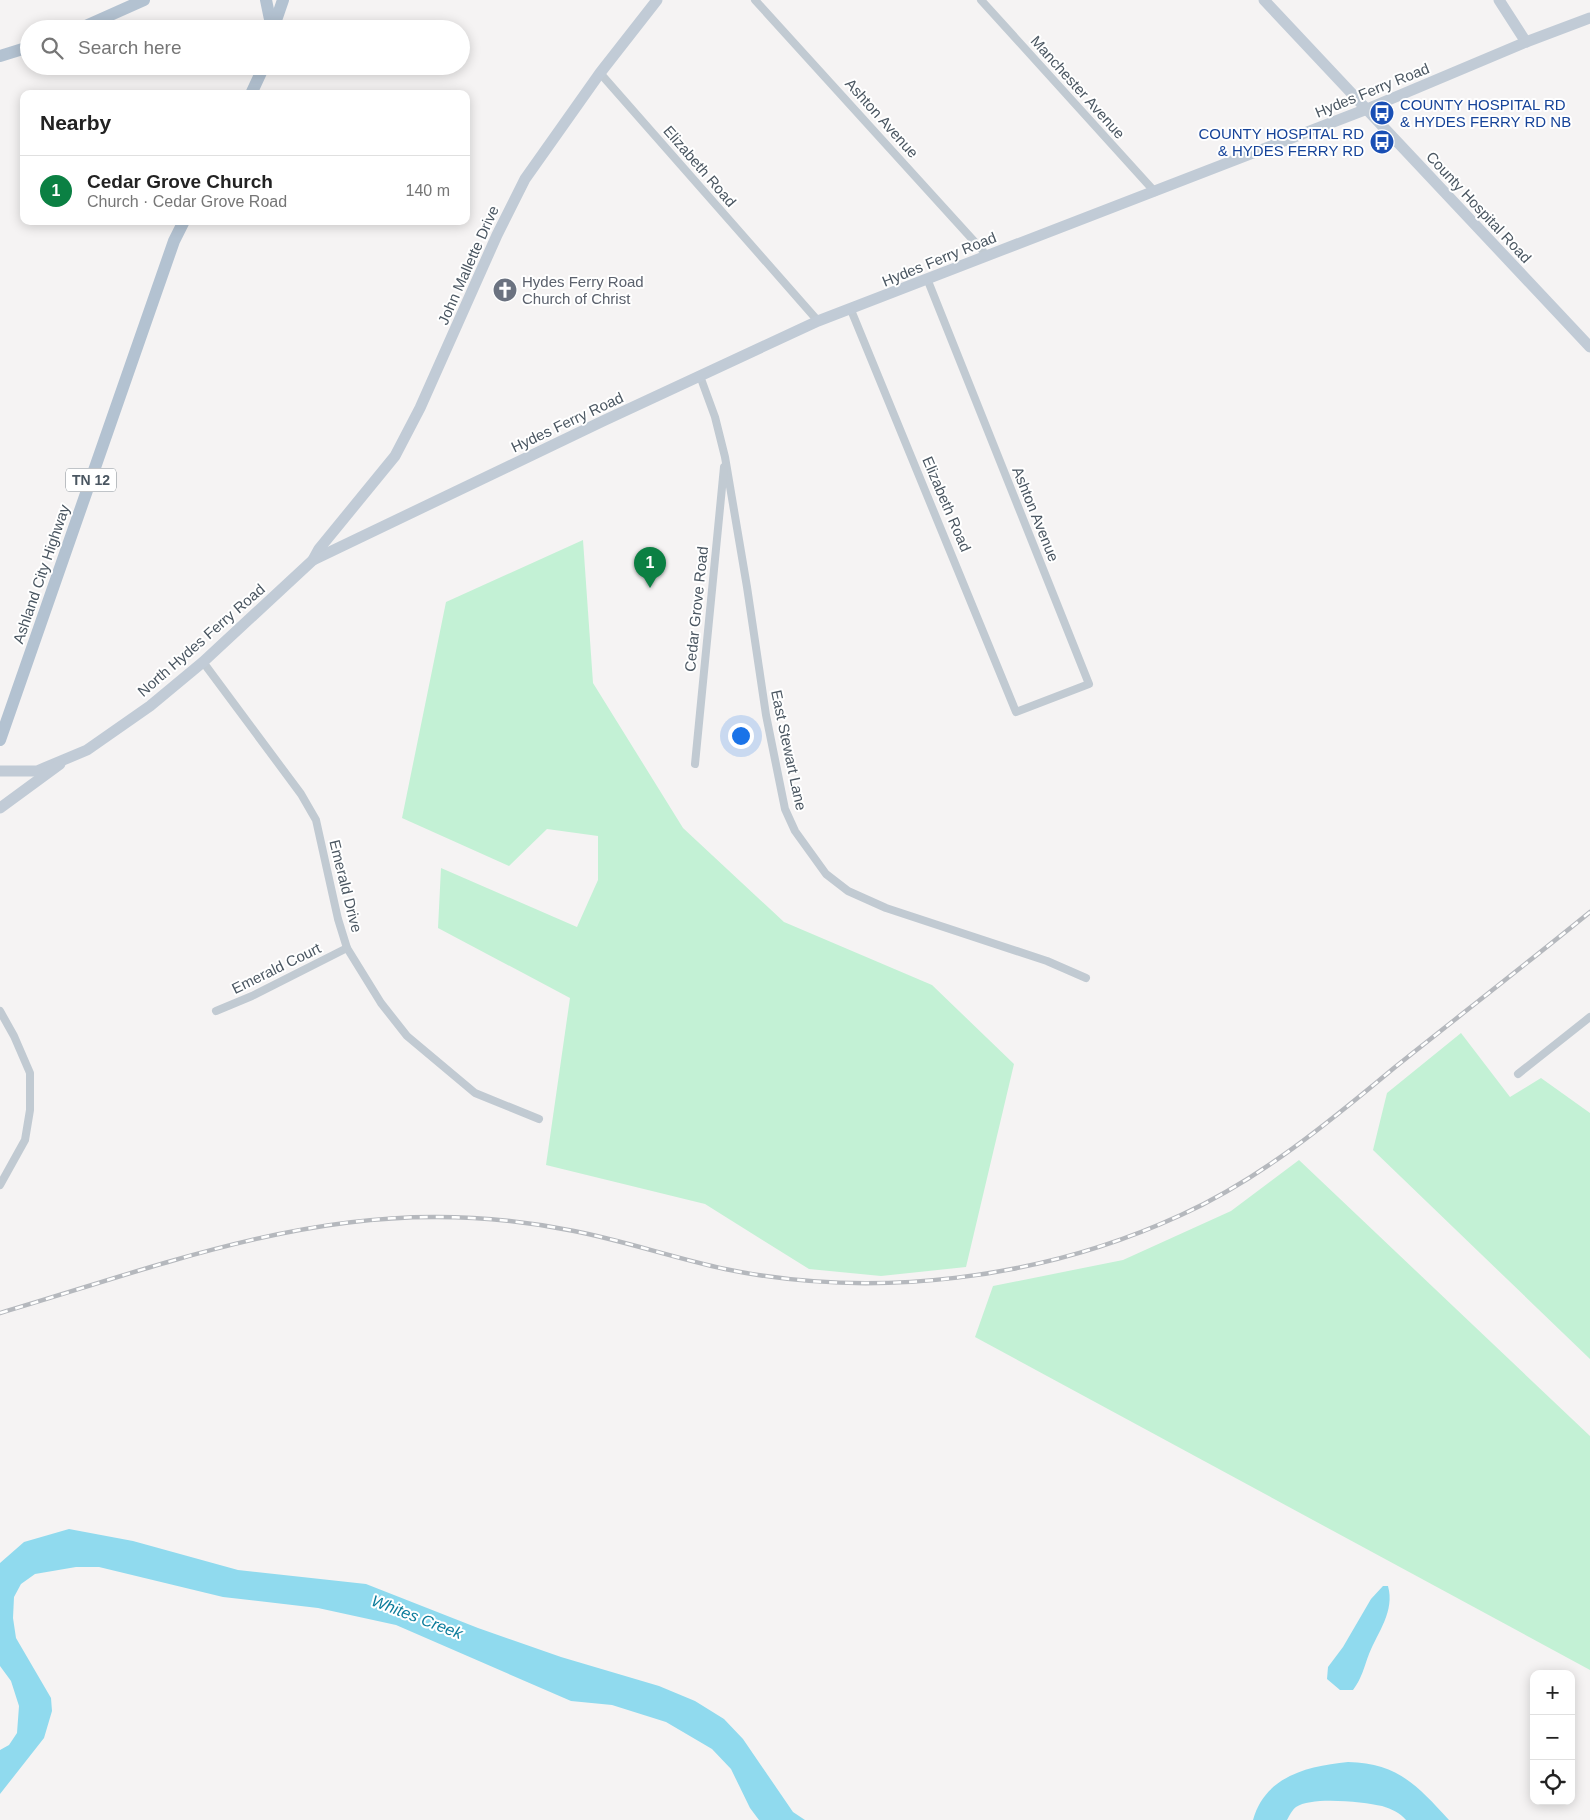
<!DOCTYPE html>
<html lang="en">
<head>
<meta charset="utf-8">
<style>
  :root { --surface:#fff; --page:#f6f6f6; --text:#222; --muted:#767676; --line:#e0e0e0; --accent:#0b8043 }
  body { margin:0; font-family:Helvetica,sans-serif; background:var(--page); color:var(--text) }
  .controls { position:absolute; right:15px; bottom:15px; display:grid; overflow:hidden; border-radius:10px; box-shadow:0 2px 12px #0003 }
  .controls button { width:45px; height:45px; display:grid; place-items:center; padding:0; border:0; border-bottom:1px solid var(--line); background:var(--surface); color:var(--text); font:25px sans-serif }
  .you { position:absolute; left:740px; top:735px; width:18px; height:18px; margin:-12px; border:4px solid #fff; border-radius:50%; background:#1a73e8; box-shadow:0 0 0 8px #1a73e833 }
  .badge { display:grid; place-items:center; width:32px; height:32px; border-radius:50%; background:var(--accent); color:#fff; font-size:16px; font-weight:700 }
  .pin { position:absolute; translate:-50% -41px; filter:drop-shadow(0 1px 2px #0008) }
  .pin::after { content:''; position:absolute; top:26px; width:18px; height:15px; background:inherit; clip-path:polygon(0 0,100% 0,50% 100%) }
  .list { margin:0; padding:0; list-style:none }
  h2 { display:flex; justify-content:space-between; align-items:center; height:65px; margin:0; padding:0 20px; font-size:21px }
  h2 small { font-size:16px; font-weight:400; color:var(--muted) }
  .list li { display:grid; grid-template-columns:32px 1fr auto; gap:15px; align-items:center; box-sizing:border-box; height:70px; padding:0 20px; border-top:1px solid var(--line) }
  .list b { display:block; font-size:19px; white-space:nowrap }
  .list p { margin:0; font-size:16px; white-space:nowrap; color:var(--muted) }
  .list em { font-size:16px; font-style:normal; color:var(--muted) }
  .icon { flex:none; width:28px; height:28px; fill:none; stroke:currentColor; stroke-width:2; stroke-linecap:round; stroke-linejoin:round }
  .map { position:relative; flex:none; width:1590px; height:1820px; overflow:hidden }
  .search { position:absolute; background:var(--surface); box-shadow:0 2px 12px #0003; left:20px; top:20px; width:450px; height:55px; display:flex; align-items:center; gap:12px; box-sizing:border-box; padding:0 18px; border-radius:28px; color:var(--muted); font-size:19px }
  .panel { position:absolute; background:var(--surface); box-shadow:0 2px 12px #0003; left:20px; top:90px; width:450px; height:135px; border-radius:10px }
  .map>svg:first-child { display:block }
  .green { fill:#c3f1d5 }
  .water { fill:#90daee }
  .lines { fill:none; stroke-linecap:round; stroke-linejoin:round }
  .street { stroke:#c1cad2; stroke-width:8 }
  .secondary { stroke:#c1cbd6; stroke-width:11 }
  .primary { stroke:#b3c2d1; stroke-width:12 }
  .rail-casing { stroke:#b5b8bd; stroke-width:4.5 }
  .rail { stroke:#fff; stroke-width:2.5; stroke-dasharray:8; stroke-linecap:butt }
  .labels { text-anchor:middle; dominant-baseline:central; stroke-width:4; stroke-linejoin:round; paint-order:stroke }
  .shield { fill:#fff; stroke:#808990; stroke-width:1 }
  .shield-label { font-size:14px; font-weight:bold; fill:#4a5661 }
  .street-label { font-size:15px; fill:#4a5661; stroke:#fff }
  .transit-label { font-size:15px; fill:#164399; stroke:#fff; text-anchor:start }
  .worship-label { font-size:15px; fill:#5b616d; stroke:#fff; text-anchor:start }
  .water-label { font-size:16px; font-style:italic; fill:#0c7c9b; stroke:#fff }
</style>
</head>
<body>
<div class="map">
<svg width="1590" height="1820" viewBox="0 0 1590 1820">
  <rect width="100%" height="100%" fill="#f5f3f3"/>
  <g class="green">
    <polygon points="583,540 593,683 683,828 784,922 932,985 1014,1064 966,1267 881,1276 809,1269 705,1204 546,1165 570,998 438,928 441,868 577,927 598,880 598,836 547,829 509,866 402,818 446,602"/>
    <polygon points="1461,1033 1510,1097 1541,1078 1590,1113 1590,1359 1373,1150 1387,1093"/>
    <polygon points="1299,1160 1590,1436 1590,1670 975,1337 993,1286 1123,1260 1231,1211"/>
  </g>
  <g class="water">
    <polygon points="69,1529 133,1541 238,1570 366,1584 478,1628 561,1657 659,1686 695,1701 724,1719 743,1739 793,1812 805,1820 759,1820 750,1808 731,1769 712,1749 666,1722 612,1705 571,1701 396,1625 318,1608 223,1597 99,1567 76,1567 35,1574 21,1584 14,1597 13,1618 16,1638 51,1698 52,1711 44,1738 0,1794 0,1750 9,1745 17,1733 19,1706 11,1681 0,1666 0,1563 24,1542"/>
    <path d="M1383 1586H1388C1395 1611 1378 1632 1369 1654 1364 1667 1362 1678 1353 1690H1340L1327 1679 1328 1667 1343 1647 1371 1599Z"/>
    <path d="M1348 1762C1397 1763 1417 1785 1449 1820H1406C1400 1813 1392 1809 1382 1806 1364 1802 1312 1796 1296 1807 1292 1810 1289 1816 1287 1820H1253C1265 1776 1308 1766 1348 1762Z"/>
  </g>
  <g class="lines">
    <g class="street">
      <polyline points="755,0 983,251 985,257"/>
      <polyline points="981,0 1155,192"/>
      <polyline points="600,73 818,321"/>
      <polyline points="851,310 1016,712 1089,684 928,281"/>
      <polyline points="700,376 715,417 725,457 747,587 766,715 785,809 795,831 826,874 848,891 886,908 1047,961 1086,978"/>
      <polyline points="203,662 301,794 316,820 338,919 347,948 381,1003 407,1036 475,1093 539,1119"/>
      <polyline points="695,764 724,467"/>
      <polyline points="0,1011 14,1036 30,1073 30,1110 25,1140 0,1185"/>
      <polyline points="216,1011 252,996 347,948"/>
      <polyline points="1518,1074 1590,1017"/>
    </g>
    <g class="secondary">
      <polyline points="1264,0 1590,347"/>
      <polyline points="1499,0 1526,42"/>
      <polyline points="313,560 603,421 818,321 1367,109 1526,42 1590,18"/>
      <polyline points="0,771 37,771 87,750 150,706 203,662 313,560 319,549 395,456 420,408 497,235 525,179 600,73 657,0"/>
      <polyline points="0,808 60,764"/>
    </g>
    <g class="primary">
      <polyline points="266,0 272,29"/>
      <polyline points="79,29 144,0"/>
      <polyline points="273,29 283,0"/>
      <polyline points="0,56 29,47"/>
      <polyline points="251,94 264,66"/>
      <polyline points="0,740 174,241 184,221"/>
    </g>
    <defs>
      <path id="rail" d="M0 1313C143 1271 286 1216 437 1217 483 1217 529 1222 574 1231 625 1241 674 1258 725 1269 875 1300 1042 1279 1181 1215 1260 1179 1328 1123 1394 1068 1459 1016 1525 965 1590 912"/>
    </defs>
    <use href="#rail" class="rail-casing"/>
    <use href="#rail" class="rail"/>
  </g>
  <defs>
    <symbol id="bus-disc" viewBox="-11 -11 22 22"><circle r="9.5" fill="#1a4fb4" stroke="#fff"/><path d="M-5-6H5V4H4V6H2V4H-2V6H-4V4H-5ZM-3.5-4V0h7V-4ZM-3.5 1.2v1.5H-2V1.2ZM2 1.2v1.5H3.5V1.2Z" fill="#fff"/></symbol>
    <symbol id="church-disc" viewBox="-11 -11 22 22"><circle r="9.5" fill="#6b7280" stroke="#fff"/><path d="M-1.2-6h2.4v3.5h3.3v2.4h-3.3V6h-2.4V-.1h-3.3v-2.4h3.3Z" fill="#fff"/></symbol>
  </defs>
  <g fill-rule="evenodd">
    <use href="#bus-disc" x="1368" y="99" width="28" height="28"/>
    <use href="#bus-disc" x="1368" y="128" width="28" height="28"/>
    <use href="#church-disc" x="491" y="276" width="28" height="28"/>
  </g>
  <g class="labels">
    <rect class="shield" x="66" y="468.5" width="50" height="23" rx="4"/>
    <g class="shield-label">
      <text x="91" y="480">TN 12</text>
    </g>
    <g class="street-label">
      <text transform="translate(1078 87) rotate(48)">Manchester Avenue</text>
      <text transform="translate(1372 90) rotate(-22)">Hydes Ferry Road</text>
      <text transform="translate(882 118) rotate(48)">Ashton Avenue</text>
      <text transform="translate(700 166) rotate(49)">Elizabeth Road</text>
      <text transform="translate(1479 207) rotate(47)">County Hospital Road</text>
      <text transform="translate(939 259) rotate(-22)">Hydes Ferry Road</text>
      <text transform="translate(468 265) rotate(-66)">John Mallette Drive</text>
      <text transform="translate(567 422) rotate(-25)">Hydes Ferry Road</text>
      <text transform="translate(947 504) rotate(67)">Elizabeth Road</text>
      <text transform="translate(1036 514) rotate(68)">Ashton Avenue</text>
      <text transform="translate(41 574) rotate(-71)">Ashland City Highway</text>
      <text transform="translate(696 609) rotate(-84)">Cedar Grove Road</text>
      <text transform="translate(201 640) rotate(-41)">North Hydes Ferry Road</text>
      <text transform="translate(789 750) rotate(78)">East Stewart Lane</text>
      <text transform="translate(346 886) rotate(76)">Emerald Drive</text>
      <text transform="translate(276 968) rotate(-26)">Emerald Court</text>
    </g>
    <g class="transit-label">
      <text x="1400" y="104">COUNTY HOSPITAL RD<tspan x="1400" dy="17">&amp; HYDES FERRY RD NB</tspan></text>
      <text x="1364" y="133" text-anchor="end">COUNTY HOSPITAL RD<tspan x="1364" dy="17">&amp; HYDES FERRY RD</tspan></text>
    </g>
    <g class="worship-label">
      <text x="522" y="281">Hydes Ferry Road<tspan x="522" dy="17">Church of Christ</tspan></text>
    </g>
    <g class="water-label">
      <text transform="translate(417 1617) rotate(21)">Whites Creek</text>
    </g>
  </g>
</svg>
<div class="controls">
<button>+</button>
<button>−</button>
<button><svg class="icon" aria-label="locate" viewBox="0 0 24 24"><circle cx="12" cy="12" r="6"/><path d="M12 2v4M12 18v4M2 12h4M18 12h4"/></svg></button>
</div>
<div class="you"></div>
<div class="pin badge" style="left:650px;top:588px">1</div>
<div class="search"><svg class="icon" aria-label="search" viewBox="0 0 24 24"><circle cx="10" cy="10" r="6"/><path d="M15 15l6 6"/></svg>Search here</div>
<section class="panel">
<h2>Nearby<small></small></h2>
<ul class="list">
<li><span class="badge">1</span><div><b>Cedar Grove Church</b><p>Church · Cedar Grove Road</p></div><em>140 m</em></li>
</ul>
</section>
</div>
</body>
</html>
